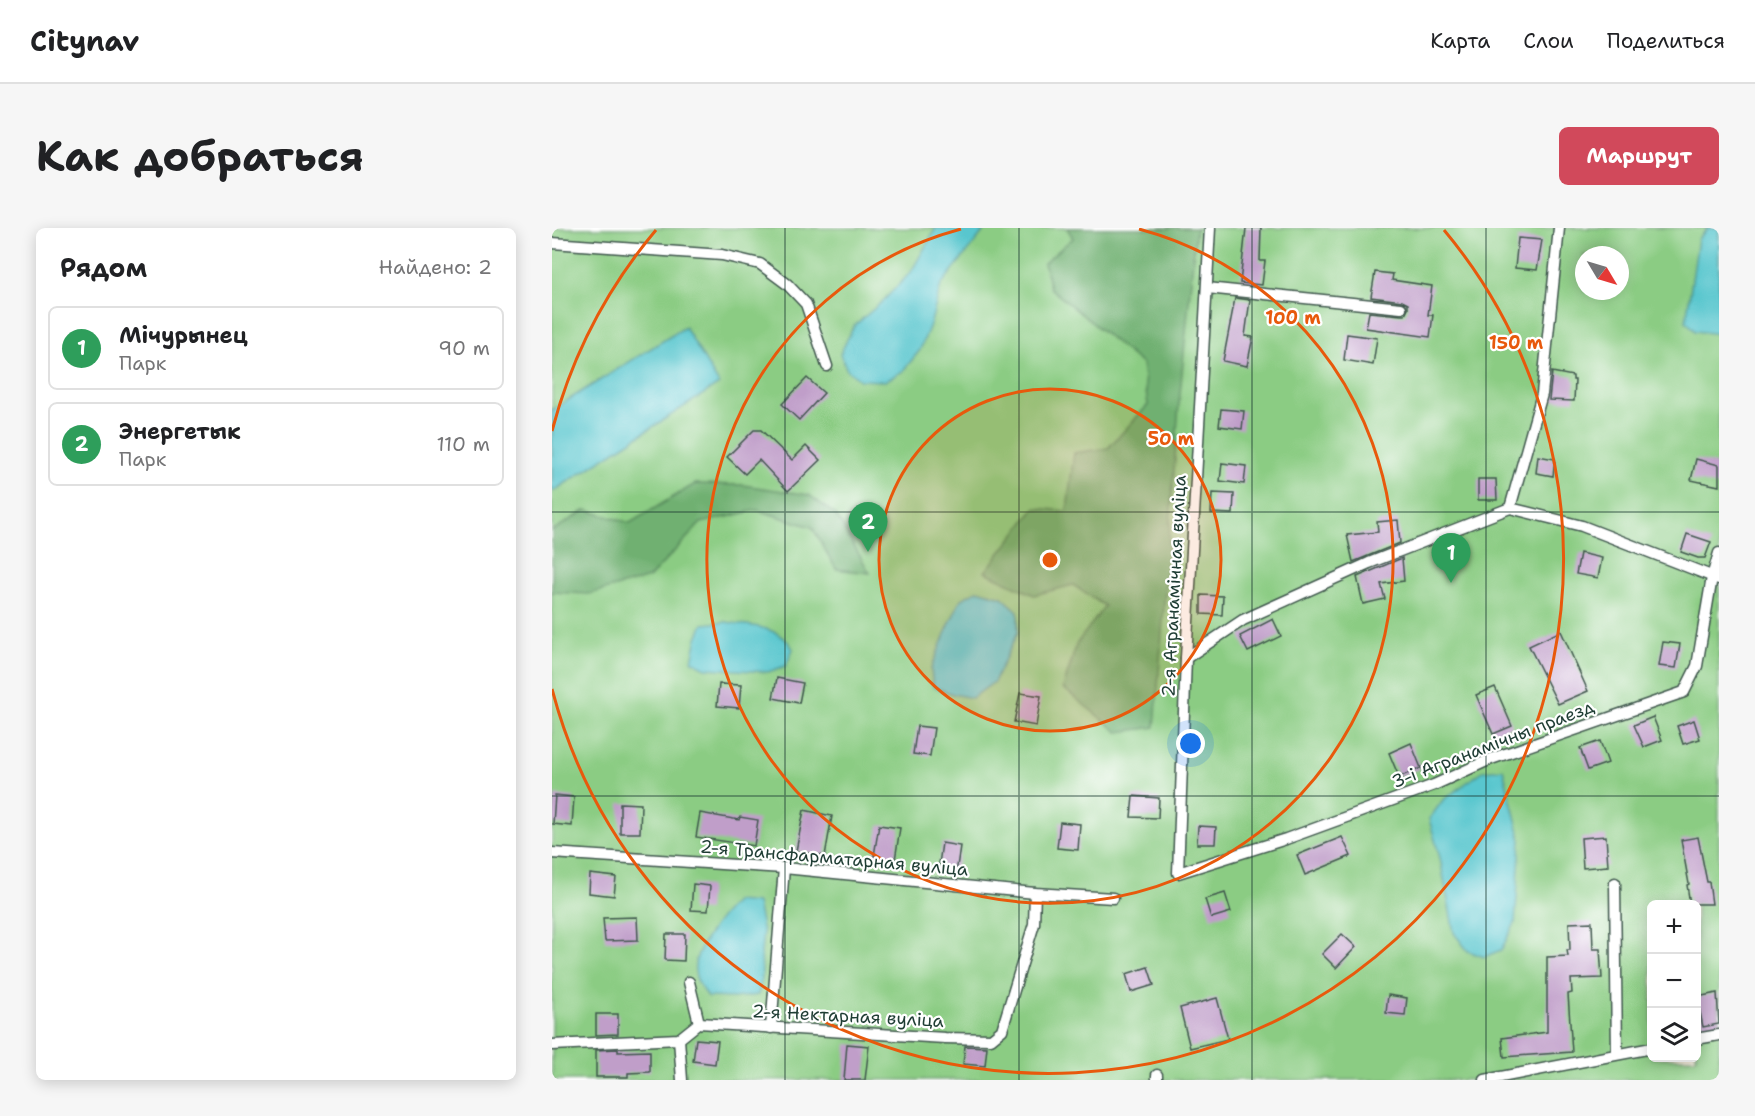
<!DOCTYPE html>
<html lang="ru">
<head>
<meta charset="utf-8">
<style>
  :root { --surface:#fff; --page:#f6f6f6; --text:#202124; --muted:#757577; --line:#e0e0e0; --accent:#d1495b }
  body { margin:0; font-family:"Shantell Sans",sans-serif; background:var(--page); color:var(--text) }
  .controls { position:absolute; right:18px; bottom:18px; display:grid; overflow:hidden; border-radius:9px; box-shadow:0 3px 15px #0003 }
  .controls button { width:54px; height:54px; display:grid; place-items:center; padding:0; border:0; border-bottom:2px solid var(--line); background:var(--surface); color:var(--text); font:30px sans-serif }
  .compass { position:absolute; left:1023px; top:18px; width:54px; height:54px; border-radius:50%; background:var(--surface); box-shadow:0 3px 15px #0003; rotate:128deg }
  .you { position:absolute; left:639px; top:516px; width:21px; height:21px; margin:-15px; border:4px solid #fff; border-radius:50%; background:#1a73e8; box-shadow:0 0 0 9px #1a73e833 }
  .badge { display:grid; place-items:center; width:39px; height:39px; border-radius:50%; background:var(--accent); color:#fff; font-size:20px; font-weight:700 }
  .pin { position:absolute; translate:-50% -50px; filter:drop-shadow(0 2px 3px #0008) }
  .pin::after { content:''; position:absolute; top:32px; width:21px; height:18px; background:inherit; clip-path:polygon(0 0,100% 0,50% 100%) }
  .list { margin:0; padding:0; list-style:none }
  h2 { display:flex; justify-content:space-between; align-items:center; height:78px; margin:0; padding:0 24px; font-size:26px }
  h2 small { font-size:20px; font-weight:400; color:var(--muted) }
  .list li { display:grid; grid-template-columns:39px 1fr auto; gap:18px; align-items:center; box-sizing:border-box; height:84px; margin:0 12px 12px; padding:0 12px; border:2px solid var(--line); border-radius:9px }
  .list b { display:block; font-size:22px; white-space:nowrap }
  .list p { margin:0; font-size:20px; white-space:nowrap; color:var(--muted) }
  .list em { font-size:20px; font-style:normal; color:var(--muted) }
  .icon { flex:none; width:33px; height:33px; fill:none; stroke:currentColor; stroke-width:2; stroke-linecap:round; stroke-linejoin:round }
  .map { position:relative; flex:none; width:1167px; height:852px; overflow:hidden; border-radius:9px }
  header { display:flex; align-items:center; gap:36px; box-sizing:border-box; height:84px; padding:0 30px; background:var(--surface); border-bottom:2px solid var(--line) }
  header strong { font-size:28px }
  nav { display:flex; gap:33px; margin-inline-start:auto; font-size:21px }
  .intro { display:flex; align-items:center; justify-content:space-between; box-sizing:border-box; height:144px; padding:0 36px }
  h1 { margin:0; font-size:42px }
  .button { padding:15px 27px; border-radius:9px; background:var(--accent); color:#fff; font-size:21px; font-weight:700 }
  main { display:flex; gap:36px; padding:0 36px }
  aside { flex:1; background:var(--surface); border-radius:9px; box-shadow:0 3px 15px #0003 }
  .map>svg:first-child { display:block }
  .green { fill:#8bcc83; stroke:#55845c; stroke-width:1.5; fill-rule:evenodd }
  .forest { fill:#70b071; stroke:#487652; stroke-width:1.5 }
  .water { fill:#58c6ce; stroke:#3c8281; stroke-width:1.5 }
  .building { fill:#c09ec9 }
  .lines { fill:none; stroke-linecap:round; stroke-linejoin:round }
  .lane-casing { stroke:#3f574d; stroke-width:13 }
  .lane { stroke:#fff; stroke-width:10 }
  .grid { fill:none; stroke:#1f3d34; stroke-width:1.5; stroke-opacity:0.55 }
  .ring { fill:none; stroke:#e8590c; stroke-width:3 }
  .labels { text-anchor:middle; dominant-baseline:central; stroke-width:4.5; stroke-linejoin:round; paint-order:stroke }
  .street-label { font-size:18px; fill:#1f3d34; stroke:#fff }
  .centre { fill:#e8590c; stroke:#fff; stroke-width:3 }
  .ring-label { font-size:18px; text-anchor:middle; font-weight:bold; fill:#e8590c; stroke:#fff; stroke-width:4.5; stroke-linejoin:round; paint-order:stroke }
</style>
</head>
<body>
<header>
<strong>Citynav</strong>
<nav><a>Карта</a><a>Слои</a><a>Поделиться</a></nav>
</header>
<div class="intro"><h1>Как добраться</h1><a class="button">Маршрут</a></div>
<main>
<aside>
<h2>Рядом<small>Найдено: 2</small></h2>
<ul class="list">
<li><span class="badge" style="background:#2e9e5b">1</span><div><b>Мічурынец</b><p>Парк</p></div><em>90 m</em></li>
<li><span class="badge" style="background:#2e9e5b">2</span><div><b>Энергетык</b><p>Парк</p></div><em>110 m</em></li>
</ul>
</aside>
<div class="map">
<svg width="1167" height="852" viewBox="0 0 1167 852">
  <rect width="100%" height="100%" fill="#fff"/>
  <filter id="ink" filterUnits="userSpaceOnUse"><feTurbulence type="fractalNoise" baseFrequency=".0167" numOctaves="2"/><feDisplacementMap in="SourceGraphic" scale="12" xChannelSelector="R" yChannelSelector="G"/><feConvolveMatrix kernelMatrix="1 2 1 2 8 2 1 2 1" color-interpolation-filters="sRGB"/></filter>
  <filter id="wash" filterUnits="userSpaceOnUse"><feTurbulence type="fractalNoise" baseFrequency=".008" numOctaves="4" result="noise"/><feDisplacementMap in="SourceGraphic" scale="24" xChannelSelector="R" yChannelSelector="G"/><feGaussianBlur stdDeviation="1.35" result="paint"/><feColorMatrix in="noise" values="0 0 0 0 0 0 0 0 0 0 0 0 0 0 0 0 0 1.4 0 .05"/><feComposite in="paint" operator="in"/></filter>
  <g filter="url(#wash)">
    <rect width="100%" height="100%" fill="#f5ecd9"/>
    <path class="green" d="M0 0H1167V852H0ZM1032 27H1068V63H1032ZM1100 676H1144V830H1100Z"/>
    <g class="forest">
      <polygon points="515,0 644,0 627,176 603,499 566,504 511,460 525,415 553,378 521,357 482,367 433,344 483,280 515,283 522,225 556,220 596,177 590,136 498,60 492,35 521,10"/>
      <polygon points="143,256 191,257 257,267 284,287 318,345 284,341 260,299 205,282 149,295 97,350 37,366 0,364 0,303 34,282 78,295"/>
    </g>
    <g class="water">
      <polygon points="384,0 434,0 389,57 379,94 368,122 351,143 333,153 308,152 295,142 288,126 302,98 331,73 359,44"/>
      <polygon points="1156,0 1167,0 1167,106 1143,103 1134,93 1146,11"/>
      <polygon points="133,99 167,156 0,264 0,182"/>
      <polygon points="426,362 450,369 466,383 466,404 442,454 420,470 401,466 381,459 379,441 393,406 409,371"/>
      <path d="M174 394C198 398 229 398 241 421L234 438 216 444 154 440 140 433 145 410 151 396Z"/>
      <polygon points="951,541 969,612 963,695 949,722 932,729 916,723 902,705 888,630 877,591 891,572 931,543"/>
      <path d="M184 673 205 675 211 704 209 725 210 749 206 767 181 770 156 769C150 761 144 754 143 743 140 724 170 686 184 673Z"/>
    </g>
    <g id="blocks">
      <g class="building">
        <polygon points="694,0 709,0 708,33 713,33 710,57 688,55"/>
        <polygon points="966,10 990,12 985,42 963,40"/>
        <polygon points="823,44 841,46 840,52 880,58 876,87 881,87 878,109 814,100 817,84 849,87 853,87 856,81 856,76 850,73 819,69"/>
        <polygon points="683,70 698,72 693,108 701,109 695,138 671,133"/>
        <polygon points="795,106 825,110 821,137 792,132"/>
        <polygon points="1000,144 1021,148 1021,152 1023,152 1022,173 997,172"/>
        <polygon points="255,150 272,165 247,192 230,176"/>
        <polygon points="669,181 692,183 690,201 667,198"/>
        <polygon points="202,202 209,202 240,232 254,218 268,232 236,263 207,232 193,246 175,229"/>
        <polygon points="986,228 1003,231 1001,248 984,245"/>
        <polygon points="1144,231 1167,237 1167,258 1139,252"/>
        <polygon points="670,235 694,238 692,256 668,253"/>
        <polygon points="926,251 944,251 945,272 926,272"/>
        <polygon points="660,265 682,266 681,286 659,285"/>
        <polygon points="846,292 848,315 801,334 795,307 826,304 825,294"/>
        <polygon points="1135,306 1159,314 1153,330 1146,330 1129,324"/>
        <polygon points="1028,325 1050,330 1046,350 1024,346"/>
        <polygon points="850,330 852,353 829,356 833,371 811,376 805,349"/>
        <polygon points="649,367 671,368 670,387 649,386"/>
        <polygon points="721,391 729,408 696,424 688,408"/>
        <polygon points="1009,403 1036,463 1006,476 977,418"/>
        <polygon points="1111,414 1128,416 1124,440 1107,438"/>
        <polygon points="225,450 251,455 247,475 221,470"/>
        <polygon points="167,456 189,457 187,480 165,478"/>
        <polygon points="943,459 960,498 941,506 924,467"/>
        <polygon points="468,465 489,468 484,498 462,494"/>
        <polygon points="1101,489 1110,512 1092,519 1082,497"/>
        <polygon points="1142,492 1148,511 1131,516 1125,498"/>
        <polygon points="365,498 382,500 378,528 361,526"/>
        <polygon points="1048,513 1056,535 1036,542 1028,520"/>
        <polygon points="859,515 869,540 847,549 837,525"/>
        <polygon points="3,567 22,569 20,598 1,596"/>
        <polygon points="581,568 607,570 606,590 579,589"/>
        <polygon points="68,575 89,576 88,605 68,605"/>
        <polygon points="252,582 280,588 273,628 244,623"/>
        <polygon points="148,585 187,592 188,589 206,592 202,618 144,609"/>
        <polygon points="508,594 528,596 526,622 505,620"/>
        <polygon points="327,597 348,600 343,632 322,628"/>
        <polygon points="646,598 664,599 663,616 645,616"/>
        <polygon points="1054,608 1056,638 1031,640 1029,610"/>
        <polygon points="790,609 799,628 753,647 745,627"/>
        <polygon points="1146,609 1155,654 1157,654 1160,676 1138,676 1135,657 1137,656 1129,612"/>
        <polygon points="390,615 408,618 404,646 386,643"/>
        <polygon points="38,646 64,649 62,668 37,665"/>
        <polygon points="141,656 158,658 156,683 139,682"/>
        <polygon points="673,665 679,684 659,690 653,671"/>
        <polygon points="85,689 86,712 53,713 51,690"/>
        <polygon points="1040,694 1041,721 1048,721 1050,750 1019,751 1020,765 1016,766 1020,824 952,829 950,810 995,804 995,729 1016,728 1015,722 1018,722 1017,695"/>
        <polygon points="114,706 133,706 132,733 113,732"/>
        <polygon points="790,706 804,719 784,740 770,726"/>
        <polygon points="596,739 602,757 579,764 574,746"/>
        <polygon points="1165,765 1167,796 1151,799 1145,769"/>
        <polygon points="836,767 855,770 853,787 834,785"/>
        <polygon points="665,770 676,811 638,820 628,780"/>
        <polygon points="44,786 66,786 66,806 44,807"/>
        <polygon points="144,811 166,813 163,836 141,833"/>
        <polygon points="295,816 317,818 313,852 292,852"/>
        <polygon points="413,818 435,819 433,838 411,836"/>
        <polygon points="66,821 66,824 98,823 98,844 76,845 76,849 44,849 44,822"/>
      </g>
    </g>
  </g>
  <g filter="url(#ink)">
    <use href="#blocks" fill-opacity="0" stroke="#3f574d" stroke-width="1.5"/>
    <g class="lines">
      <defs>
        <g id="lane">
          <polyline points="658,0 634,430 626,645 734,611 882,557 939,531 1132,464 1145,438 1160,349 1167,325"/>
          <polyline points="0,15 170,27 208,36 235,56 254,76 275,138"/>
          <polyline points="655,60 849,80"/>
          <polyline points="958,280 1030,298 1167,351"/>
          <polyline points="634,430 691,392 817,335 958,280 990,166 1007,0"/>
          <polyline points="0,625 232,640 483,665 561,670"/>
          <polyline points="1063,655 1065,826"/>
          <polyline points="137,754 147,795"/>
          <polyline points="219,800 232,640"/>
          <polyline points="127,811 130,852"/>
          <polyline points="1144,811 1167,807"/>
          <polyline points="0,817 127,811 147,795 393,810 439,811 450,802 482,696 483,665"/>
          <polyline points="605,852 605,847"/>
          <polyline points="933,852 1100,820"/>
        </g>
      </defs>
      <use href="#lane" class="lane-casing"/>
      <use href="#lane" class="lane"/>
    </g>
  </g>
  <path class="grid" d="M233 0V852M467 0V852M700 0V852M934 0V852M0 284H1167M0 568H1167"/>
  <circle cx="498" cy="332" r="171" fill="#e8590c" fill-opacity=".12"/>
  <g class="ring">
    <circle cx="498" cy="332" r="171"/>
    <path d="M587 1A343 343 0 1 1 409 1"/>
    <path d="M0 203A514 514 0 0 1 104 2M892 2A514 514 0 1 1 0 461"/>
  </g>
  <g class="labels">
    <g class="street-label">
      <text transform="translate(622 358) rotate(-87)">2-я Агранамічная вуліца</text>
      <text transform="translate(941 516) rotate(-21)">3-і Агранамічны праезд</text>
      <text transform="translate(282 630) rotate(5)">2-я Трансфарматарная вуліца</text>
      <text transform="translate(296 788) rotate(3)">2-я Нектарная вуліца</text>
    </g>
  </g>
  <circle cx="498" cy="332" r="9" class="centre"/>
  <g class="ring-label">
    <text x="741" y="96">100 m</text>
    <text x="964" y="121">150 m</text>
    <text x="619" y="217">50 m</text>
  </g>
</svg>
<div class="controls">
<button>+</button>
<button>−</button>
<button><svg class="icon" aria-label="layers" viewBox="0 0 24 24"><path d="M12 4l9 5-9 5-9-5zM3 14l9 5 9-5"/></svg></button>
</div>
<svg class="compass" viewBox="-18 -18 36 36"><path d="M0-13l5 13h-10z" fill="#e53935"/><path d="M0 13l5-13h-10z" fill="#757577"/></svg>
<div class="you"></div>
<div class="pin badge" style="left:899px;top:355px;background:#2e9e5b">1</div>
<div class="pin badge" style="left:316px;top:324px;background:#2e9e5b">2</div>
</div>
</main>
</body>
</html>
